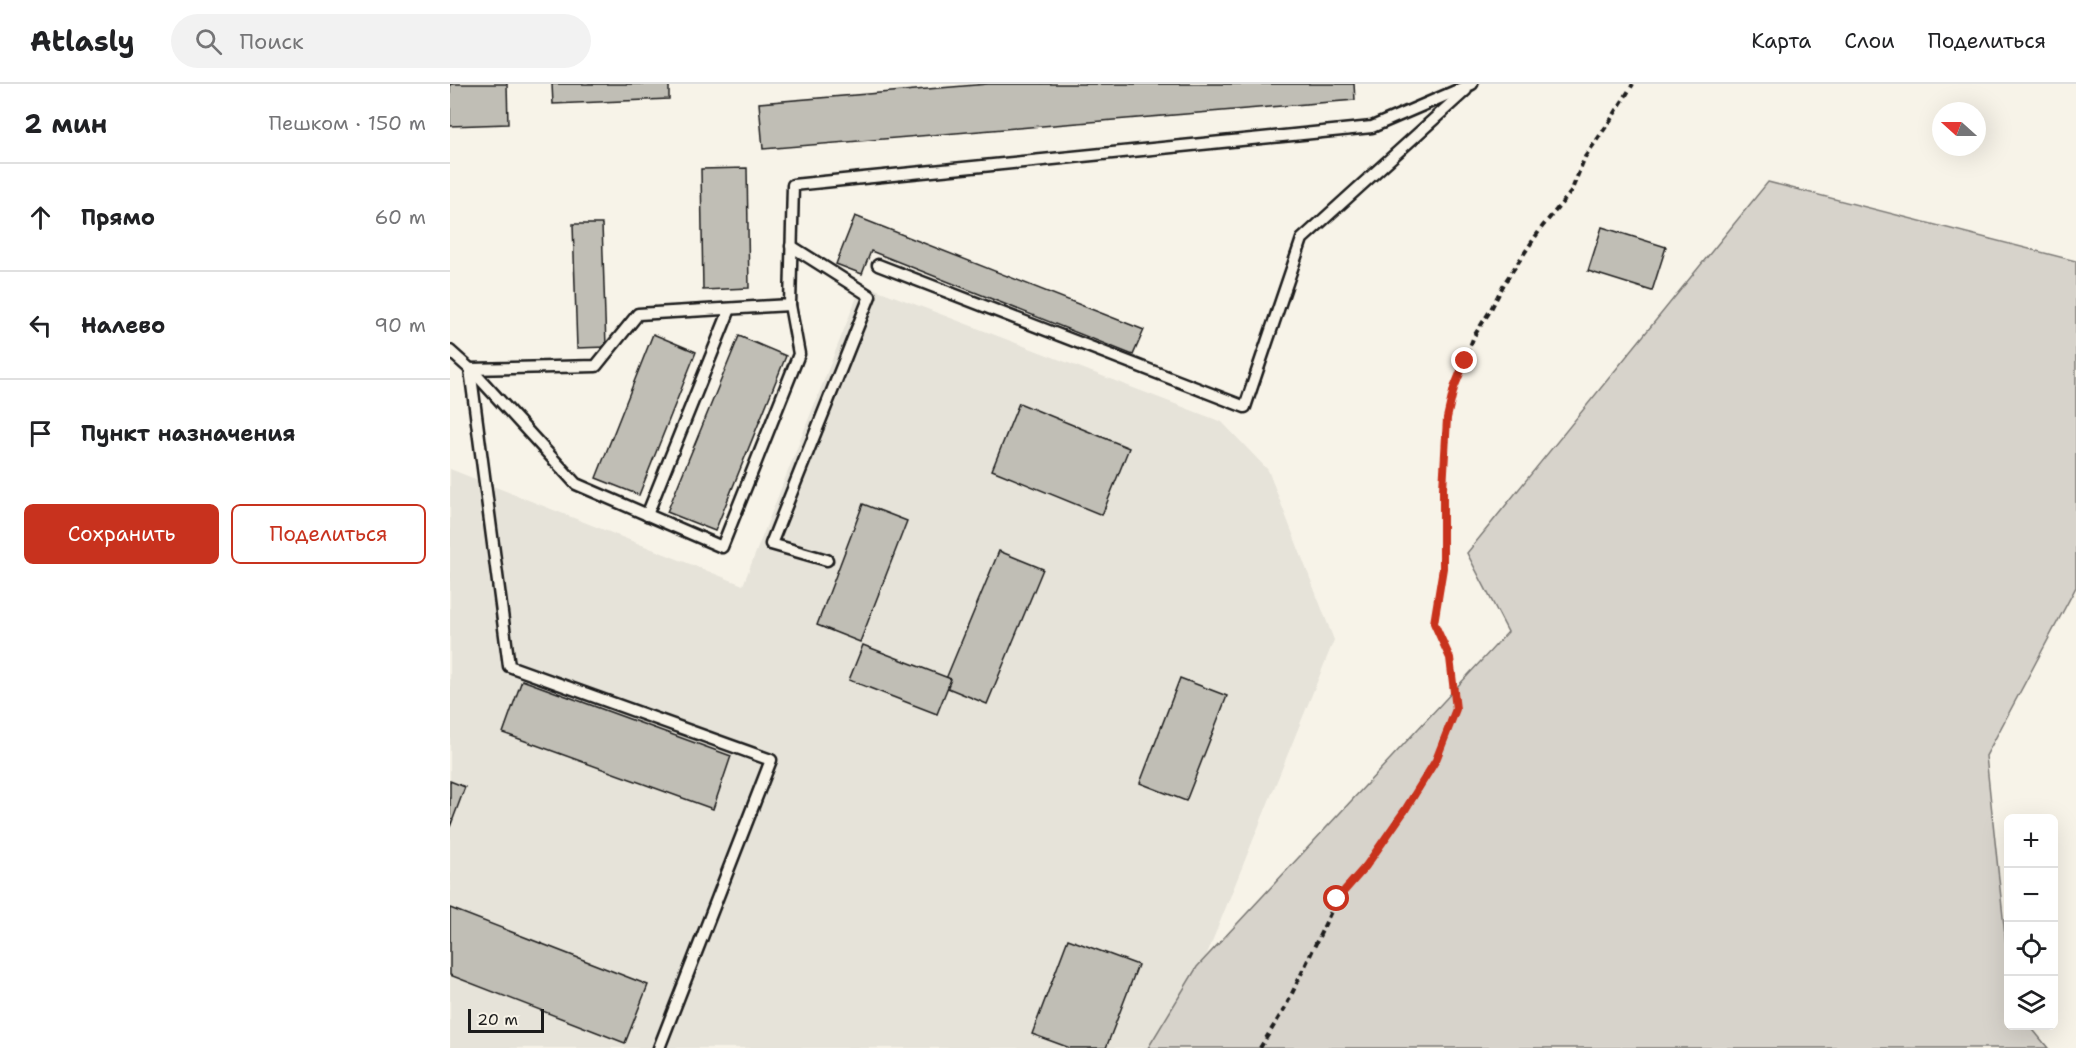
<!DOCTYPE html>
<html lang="ru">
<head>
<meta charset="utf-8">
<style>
  :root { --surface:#fff; --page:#f2f2f2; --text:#202124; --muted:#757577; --line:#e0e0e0; --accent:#c8321e }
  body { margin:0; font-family:"Shantell Sans",sans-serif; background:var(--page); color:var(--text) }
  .controls { position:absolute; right:18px; bottom:18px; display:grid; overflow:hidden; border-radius:9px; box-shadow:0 6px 24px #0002 }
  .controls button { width:54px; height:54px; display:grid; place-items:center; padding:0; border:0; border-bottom:2px solid var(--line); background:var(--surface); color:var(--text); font:30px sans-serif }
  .compass { position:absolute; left:1482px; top:18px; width:54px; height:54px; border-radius:50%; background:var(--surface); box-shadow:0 6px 24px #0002; rotate:291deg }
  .scale { position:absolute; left:18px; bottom:15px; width:76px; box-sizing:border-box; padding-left:6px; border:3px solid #1c1c1c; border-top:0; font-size:16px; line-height:21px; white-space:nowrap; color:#1c1c1c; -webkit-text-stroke:4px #f7f3e8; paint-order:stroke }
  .stop { position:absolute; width:18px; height:18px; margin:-14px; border:4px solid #c8321e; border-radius:50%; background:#fff }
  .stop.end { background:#c8321e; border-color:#fff; box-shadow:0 2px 6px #0008 }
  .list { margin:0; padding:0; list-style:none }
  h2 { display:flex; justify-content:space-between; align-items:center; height:78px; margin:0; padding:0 24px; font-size:26px }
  h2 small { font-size:20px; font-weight:400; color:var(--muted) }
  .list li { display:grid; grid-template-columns:39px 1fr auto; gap:18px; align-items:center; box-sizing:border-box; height:108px; padding:0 24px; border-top:2px solid var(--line) }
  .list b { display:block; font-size:22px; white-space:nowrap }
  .list em { font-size:20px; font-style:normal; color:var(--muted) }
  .actions { display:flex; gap:12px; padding:18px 24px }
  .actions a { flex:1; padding:14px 0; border:2px solid var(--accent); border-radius:9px; text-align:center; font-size:21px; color:var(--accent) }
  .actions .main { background:var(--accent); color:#fff }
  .icon { flex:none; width:33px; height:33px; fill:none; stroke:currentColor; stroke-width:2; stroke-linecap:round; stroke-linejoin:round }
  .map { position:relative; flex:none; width:1626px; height:964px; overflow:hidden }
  header { display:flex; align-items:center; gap:36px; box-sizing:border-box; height:84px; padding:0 30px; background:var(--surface); border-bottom:2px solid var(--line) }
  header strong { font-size:28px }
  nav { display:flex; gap:33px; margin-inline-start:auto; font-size:21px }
  .search { width:420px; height:54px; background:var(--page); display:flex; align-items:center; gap:15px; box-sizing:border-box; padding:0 21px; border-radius:33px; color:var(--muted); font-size:22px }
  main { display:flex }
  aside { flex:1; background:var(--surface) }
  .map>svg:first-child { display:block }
  .built { fill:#e6e3d9 }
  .green { fill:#d7d3cb; stroke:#7a7874; stroke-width:1.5 }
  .building { fill:#c0beb5; stroke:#1c1c1c; stroke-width:1.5 }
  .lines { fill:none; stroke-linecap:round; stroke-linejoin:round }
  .service-casing { stroke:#1c1c1c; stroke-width:15 }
  .path { stroke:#1c1c1c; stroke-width:4; stroke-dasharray:6 4.5; stroke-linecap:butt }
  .service { stroke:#f7f3e8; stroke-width:10 }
  .route { stroke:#c8321e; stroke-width:8 }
</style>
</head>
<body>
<header>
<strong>Atlasly</strong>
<div class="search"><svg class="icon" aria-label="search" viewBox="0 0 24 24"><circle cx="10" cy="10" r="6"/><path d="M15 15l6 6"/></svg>Поиск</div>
<nav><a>Карта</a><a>Слои</a><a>Поделиться</a></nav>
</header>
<main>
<aside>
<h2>2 мин<small>Пешком · 150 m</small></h2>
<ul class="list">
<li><svg class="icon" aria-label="ahead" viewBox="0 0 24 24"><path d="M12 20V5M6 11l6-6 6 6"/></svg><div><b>Прямо</b></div><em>60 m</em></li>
<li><svg class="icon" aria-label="left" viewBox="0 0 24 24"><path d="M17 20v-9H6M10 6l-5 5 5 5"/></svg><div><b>Налево</b></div><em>90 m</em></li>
<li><svg class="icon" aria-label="arrive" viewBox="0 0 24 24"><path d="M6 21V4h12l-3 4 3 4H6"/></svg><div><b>Пункт назначения</b></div></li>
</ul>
<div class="actions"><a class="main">Сохранить</a><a>Поделиться</a></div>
</aside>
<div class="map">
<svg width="1626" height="964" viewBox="0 0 1626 964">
  <rect width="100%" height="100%" fill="#f7f3e8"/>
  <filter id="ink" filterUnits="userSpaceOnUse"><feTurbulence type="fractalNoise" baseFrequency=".0167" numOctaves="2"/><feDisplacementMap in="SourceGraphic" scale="12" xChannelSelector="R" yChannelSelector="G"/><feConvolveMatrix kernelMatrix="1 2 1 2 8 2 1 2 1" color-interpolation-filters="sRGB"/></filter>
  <g filter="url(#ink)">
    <polygon class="built" points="412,200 772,338 818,386 884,556 719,964 0,964 0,385 293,501"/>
    <polygon class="green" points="1318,98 1626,177 1626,503 1536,672 1558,880 1558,942 1580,942 1598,964 698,964 747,883 1058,548 1017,469"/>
    <g class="building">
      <polygon points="0,0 57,0 58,40 0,42"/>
      <polygon points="102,0 219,0 219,15 103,20"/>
      <polygon points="538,0 904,0 905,16 313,65 309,19"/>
      <polygon points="297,84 299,204 253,206 251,85"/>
      <polygon points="405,132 694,246 683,271 421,167 412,190 386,180"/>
      <polygon points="123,140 152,140 156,263 127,264"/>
      <polygon points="1152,143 1216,163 1202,207 1138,187"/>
      <polygon points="203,250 246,268 189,411 146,394"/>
      <polygon points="289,252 336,272 265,447 217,428"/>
      <polygon points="569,319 679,364 652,431 542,386"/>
      <polygon points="413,420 457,437 410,558 367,541"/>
      <polygon points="549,467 593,485 537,620 493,602"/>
      <polygon points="413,561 501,595 487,630 399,596"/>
      <polygon points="730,594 777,612 736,717 690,699"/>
      <polygon points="72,596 281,672 263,725 53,649"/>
      <polygon points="0,697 15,703 0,743"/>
      <polygon points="0,824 198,901 175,959 0,891"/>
      <polygon points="618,855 688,881 656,964 620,964 582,950"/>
    </g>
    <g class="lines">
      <defs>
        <g id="service">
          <polyline points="341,162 420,212 321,460 377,476"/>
          <polyline points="428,181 795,323 852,155 1016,6"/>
          <polyline points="0,267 20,285 146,282 188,230 340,221 343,101 922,43 1022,0"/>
          <polyline points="20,285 59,582 321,676 209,964"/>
          <polyline points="21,285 126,400 272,463 349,270 340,221"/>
          <polyline points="197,431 280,225"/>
        </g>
      </defs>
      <use href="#service" class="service-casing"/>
      <polyline class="path" points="810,964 836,922 887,815 916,782 955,726 986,676 1006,625 1000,574 984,539 993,484 993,405 997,334 1004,304 1024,252 1040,227 1055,198 1092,143 1121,108 1135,73 1160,37 1183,0"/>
      <use href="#service" class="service"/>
    </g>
  </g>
  <g class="lines" filter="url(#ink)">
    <polyline class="route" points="887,815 916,782 955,726 986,676 1006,625 1000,574 984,539 993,484 993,405 997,334 1004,304 1015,277"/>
  </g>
</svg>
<div class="controls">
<button>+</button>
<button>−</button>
<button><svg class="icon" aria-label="locate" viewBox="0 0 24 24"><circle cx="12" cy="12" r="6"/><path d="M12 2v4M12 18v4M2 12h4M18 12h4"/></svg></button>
<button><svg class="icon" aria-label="layers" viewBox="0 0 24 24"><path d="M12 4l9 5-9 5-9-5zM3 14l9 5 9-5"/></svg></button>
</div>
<svg class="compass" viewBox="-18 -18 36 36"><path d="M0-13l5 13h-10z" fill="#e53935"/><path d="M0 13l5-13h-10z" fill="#757577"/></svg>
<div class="scale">20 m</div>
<div class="stop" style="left:887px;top:815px"></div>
<div class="stop end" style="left:1015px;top:277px"></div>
</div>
</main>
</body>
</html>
